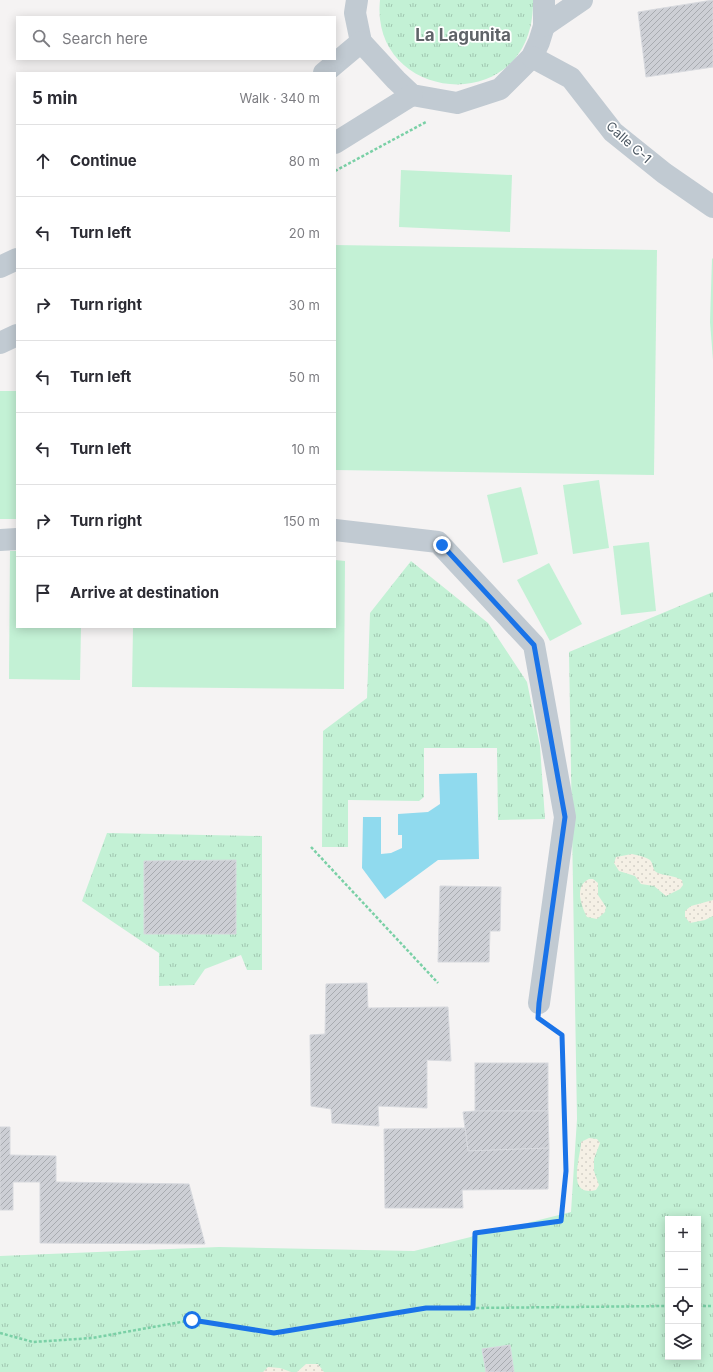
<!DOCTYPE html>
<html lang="en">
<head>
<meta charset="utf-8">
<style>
  :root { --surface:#fff; --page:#f7f7f7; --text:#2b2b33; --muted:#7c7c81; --line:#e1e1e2 }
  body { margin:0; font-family:Inter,sans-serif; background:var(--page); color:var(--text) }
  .controls { position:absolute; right:12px; bottom:12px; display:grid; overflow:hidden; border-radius:0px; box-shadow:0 2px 10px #0003 }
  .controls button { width:36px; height:36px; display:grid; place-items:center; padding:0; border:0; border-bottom:1px solid var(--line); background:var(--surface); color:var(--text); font:20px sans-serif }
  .stop { position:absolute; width:12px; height:12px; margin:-9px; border:3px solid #1a73e8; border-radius:50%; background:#fff }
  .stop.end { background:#1a73e8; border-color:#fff; box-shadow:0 1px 4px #0008 }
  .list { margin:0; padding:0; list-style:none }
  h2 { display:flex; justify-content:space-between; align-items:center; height:52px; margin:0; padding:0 16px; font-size:17px }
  h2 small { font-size:13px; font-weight:400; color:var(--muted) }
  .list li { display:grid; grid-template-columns:26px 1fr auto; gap:12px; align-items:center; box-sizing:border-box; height:72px; padding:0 16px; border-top:1px solid var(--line) }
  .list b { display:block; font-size:15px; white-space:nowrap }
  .list em { font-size:13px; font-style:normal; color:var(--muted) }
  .icon { flex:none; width:22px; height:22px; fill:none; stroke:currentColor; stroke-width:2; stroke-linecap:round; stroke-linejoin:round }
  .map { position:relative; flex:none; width:713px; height:1372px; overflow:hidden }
  .search { position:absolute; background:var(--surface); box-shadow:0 2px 10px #0003; left:16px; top:16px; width:320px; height:44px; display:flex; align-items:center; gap:10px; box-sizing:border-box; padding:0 14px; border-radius:0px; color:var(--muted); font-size:15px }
  .panel { position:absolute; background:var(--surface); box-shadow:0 2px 10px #0003; left:16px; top:72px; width:320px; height:556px; border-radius:0px }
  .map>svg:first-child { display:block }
  .grass { fill:url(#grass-tufts); fill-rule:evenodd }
  .sand { fill:url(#sand-dots) }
  .pitch { fill:#c3f1d5 }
  .water { fill:#90daee }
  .building { fill:url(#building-hatch); stroke:#d7d9de }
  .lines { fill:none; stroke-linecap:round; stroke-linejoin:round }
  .path { stroke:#7ad0a6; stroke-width:2.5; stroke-dasharray:3 2; stroke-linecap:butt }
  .minor { stroke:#c1cad2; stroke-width:22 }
  .route { stroke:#1a73e8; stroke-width:5 }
  .labels { text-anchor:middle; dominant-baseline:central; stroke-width:3.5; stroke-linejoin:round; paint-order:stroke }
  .street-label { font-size:13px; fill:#4a5661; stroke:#fff }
  .district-label { font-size:17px; font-weight:bold; fill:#5f6368; stroke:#fff }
</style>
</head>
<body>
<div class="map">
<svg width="713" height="1372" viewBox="0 0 713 1372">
  <defs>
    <pattern id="grass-tufts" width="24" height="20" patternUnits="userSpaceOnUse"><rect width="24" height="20" fill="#c3f1d5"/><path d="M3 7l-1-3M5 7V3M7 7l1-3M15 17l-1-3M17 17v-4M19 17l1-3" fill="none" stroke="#a0c6b0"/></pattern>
    <pattern id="sand-dots" width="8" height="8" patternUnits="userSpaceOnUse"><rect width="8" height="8" fill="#f5f0e5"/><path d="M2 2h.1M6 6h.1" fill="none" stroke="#d4d0c7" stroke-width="1.8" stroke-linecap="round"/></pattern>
    <pattern id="building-hatch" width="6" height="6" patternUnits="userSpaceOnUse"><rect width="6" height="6" fill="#cdcfd5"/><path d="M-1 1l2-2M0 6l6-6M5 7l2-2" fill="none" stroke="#a8abb0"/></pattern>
  </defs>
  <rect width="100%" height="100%" fill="#f5f3f3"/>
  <g class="grass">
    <path d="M380 0H533C535 120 369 105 380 0Z"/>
    <polygon points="411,561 488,623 527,682 540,746 545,819 498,820 497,748 424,748 424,797 419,801 348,800 348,847 322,847 323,731 367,698 370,613"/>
    <path d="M713 592V1372H0V1256L219 1247 414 1251 571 1212 577 1119 569 652ZM668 1219H698V1357H668Z"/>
    <polygon points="107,833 262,836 262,970 247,970 241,955 205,969 194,985 159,986 159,953 82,901"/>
  </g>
  <g class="sand">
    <path d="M632 854C637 855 646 857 650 860 654 864 652 871 658 873 666 876 673 875 682 880L683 885 680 889 666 896 654 886 641 884 635 876 619 871 614 863 616 857Z"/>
    <path d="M589 879H593L598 883V895L606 907 605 912 597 919 587 917C581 905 574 886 589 879Z"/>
    <polygon points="713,900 713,916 705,920 690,923 685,917 685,911 691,906"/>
    <path d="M589 1138 597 1139 600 1143 594 1159V1171L599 1185 596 1190C565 1198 581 1156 581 1142Z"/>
    <polygon points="306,1364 318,1364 324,1372 297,1372"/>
    <polygon points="268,1367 280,1368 291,1372 263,1372"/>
  </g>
  <g class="pitch">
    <polygon points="401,170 512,175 510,232 399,227"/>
    <polygon points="335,245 657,250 654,475 335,470"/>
    <polygon points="712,258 713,259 713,360 710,322"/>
    <rect x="0" y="391" width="17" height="128"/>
    <polygon points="599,480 609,548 573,554 563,485"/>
    <polygon points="521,487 538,554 503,563 487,495"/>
    <polygon points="649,542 656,611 621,615 613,546"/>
    <polygon points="10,551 17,551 17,627 81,627 80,680 9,679"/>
    <polygon points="335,560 345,561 344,689 132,687 133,627 335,627"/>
    <polygon points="549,563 582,624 550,641 517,580"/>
  </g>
  <polygon class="water" points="477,773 479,859 438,860 385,899 362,868 363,817 381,817 381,854 391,853 402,848 402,835 398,835 398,814 428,812 440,804 439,774"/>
  <g class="building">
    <polygon points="713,0 713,67 646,77 638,12"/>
    <polygon points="236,860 236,934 144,934 144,861"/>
    <polygon points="440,886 501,887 500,931 490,931 489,962 438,962"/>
    <polygon points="367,983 368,1008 448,1007 451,1061 427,1060 427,1108 378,1106 379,1126 332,1123 331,1109 311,1106 310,1035 325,1034 326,984"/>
    <rect x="475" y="1063" width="73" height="48"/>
    <polygon points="475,1111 548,1111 549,1148 468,1151 463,1112"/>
    <polygon points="0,1127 10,1127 10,1155 56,1156 56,1182 189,1184 205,1244 40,1243 40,1182 13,1182 13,1210 0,1210"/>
    <polygon points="465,1128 468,1151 549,1148 548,1189 462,1190 463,1208 385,1208 384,1129"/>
    <polygon points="510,1345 514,1372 486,1372 482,1349"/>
  </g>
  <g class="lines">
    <g class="path">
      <polyline points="335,171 426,122"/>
      <polyline points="311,847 438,983"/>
      <polyline points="547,1024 562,1035 566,1171 561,1221 475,1233 473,1308 668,1306"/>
      <polyline points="698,1306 713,1306"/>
      <polyline points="0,1333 33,1342 92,1338 192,1320 274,1333 426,1308 473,1308"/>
    </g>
    <g class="minor">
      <polyline points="357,0 355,13 361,42 396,80 412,95 457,103 500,89 532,57 539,42 544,26 544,0"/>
      <polyline points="544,26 582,0"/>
      <polyline points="532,57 571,78 613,132 664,173 713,207"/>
      <polyline points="324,73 361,42"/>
      <polyline points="335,143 412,95"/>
      <polyline points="0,267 17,259"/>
      <polyline points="0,343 17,335"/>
      <polyline points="335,530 438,542 534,645 565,817 539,1003"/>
      <polyline points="0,540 17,539"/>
    </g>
  </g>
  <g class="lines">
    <polyline class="route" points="192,1320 274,1333 426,1308 473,1308 475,1233 561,1221 566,1171 562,1035 538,1018 539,1003 565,817 534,645 442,545"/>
  </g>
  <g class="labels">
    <g class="street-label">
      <text transform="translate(629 142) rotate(42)">Calle C-1</text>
    </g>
    <g class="district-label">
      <text x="463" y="35">La Lagunita</text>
    </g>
  </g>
</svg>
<div class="controls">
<button>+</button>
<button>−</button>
<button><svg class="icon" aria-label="locate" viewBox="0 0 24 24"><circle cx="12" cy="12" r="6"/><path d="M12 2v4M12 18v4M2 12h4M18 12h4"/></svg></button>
<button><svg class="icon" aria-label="layers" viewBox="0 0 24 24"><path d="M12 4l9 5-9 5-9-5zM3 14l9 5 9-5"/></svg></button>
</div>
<div class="stop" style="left:192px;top:1320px"></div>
<div class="stop end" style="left:442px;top:545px"></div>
<div class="search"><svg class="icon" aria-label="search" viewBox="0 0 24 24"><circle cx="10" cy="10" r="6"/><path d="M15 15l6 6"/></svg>Search here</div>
<section class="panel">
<h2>5 min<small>Walk · 340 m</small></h2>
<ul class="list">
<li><svg class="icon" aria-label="ahead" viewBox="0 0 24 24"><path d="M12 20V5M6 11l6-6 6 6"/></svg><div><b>Continue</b></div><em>80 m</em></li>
<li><svg class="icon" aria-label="left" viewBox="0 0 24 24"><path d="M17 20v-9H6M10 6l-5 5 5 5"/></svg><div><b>Turn left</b></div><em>20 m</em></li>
<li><svg class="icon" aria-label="right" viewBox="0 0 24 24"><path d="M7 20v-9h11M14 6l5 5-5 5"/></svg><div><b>Turn right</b></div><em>30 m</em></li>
<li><svg class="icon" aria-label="left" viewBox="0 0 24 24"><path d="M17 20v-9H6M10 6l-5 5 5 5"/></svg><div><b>Turn left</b></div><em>50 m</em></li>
<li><svg class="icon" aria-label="left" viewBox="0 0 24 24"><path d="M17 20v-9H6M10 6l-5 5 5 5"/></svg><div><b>Turn left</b></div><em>10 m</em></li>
<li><svg class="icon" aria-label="right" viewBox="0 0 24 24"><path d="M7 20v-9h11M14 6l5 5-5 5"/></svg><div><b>Turn right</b></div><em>150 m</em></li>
<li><svg class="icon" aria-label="arrive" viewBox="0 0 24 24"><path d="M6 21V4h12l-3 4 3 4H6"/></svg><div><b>Arrive at destination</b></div></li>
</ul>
</section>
</div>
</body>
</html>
